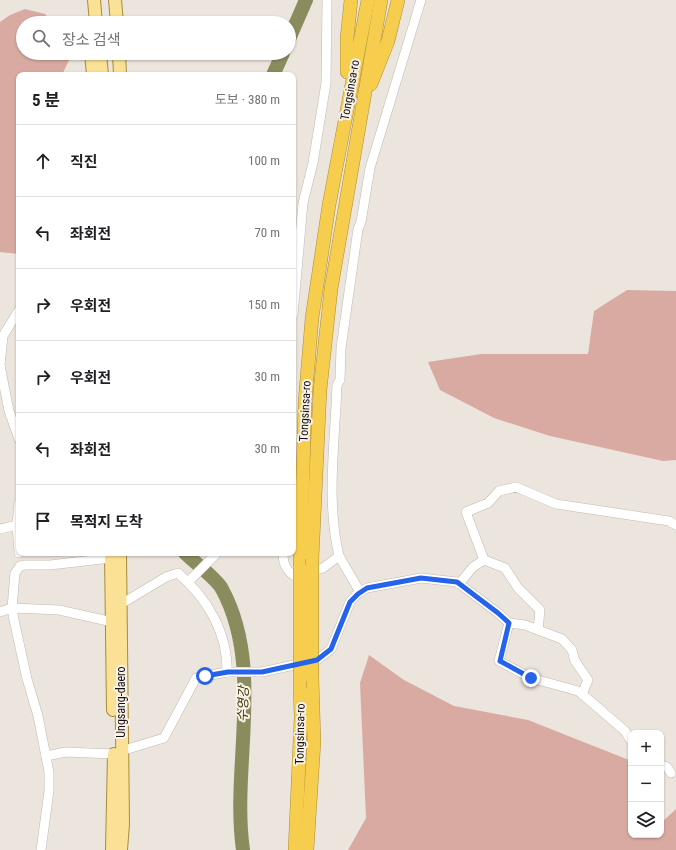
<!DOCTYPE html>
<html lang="ko">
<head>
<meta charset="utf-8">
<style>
  :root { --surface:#fff; --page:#f2f2f2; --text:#202124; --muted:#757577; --line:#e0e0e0 }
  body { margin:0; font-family:"Roboto Condensed","Noto Sans KR",sans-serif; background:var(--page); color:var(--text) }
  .controls { position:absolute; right:12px; bottom:12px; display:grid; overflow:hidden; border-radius:8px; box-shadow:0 1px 3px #0004 }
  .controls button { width:36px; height:36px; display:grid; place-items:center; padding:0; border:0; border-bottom:1px solid var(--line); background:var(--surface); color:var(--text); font:20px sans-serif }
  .stop { position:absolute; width:12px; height:12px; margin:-9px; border:3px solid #2563eb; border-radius:50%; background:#fff }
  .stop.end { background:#2563eb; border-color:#fff; box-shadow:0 1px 4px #0008 }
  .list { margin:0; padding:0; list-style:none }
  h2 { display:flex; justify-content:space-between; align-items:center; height:52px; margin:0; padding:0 16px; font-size:17px }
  h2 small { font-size:13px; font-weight:400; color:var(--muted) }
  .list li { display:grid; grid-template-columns:26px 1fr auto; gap:12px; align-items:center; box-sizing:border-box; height:72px; padding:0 16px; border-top:1px solid var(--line) }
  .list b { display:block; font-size:15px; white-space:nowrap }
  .list em { font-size:13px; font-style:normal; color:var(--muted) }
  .icon { flex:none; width:22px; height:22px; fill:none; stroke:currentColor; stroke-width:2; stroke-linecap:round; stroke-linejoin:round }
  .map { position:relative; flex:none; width:676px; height:850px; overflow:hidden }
  .search { position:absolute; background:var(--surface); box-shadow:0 1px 3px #0004; left:16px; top:16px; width:280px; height:44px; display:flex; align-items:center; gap:10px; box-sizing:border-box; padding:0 14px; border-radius:22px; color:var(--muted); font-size:15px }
  .panel { position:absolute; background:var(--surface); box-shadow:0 1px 3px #0004; left:16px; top:72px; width:280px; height:484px; border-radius:8px }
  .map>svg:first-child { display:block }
  .green { fill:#d9aaa2 }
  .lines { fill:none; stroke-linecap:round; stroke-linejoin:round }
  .river { stroke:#8a8c5e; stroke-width:14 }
  .minor-casing { stroke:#c1b9b1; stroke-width:10 }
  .major-casing { stroke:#a88c38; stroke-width:14 }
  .highway-casing { stroke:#a88c38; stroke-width:14 }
  .minor { stroke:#fff; stroke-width:9 }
  .major { stroke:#fae195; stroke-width:12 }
  .highway { stroke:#f7cd4e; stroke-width:13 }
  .highway-bridge-casing { stroke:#a88c38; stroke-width:14; stroke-linecap:butt }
  .highway-bridge { stroke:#f7cd4e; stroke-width:13 }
  .route { stroke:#2563eb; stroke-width:5 }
  .labels { text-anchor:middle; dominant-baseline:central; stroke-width:4; stroke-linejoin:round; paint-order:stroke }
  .street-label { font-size:12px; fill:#151310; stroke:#faf2ea }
  .water-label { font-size:13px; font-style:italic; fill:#3b3b00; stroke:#faf2ea }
</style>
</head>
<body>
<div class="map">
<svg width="676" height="850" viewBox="0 0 676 850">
  <rect width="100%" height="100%" fill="#ece5dd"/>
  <g class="green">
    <polygon points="25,9 45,14 52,23 23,23 23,53 72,54 62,75 19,75 19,254 0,252 0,22 10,15"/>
    <polygon points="627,290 676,291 676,460 663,461 550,436 494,418 440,390 428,362 481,354 588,354 594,311"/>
    <polygon points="369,655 404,680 454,706 528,720 629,760 631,767 631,835 661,835 661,823 676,809 676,850 348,850 366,818 360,683"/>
  </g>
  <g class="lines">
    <g class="river">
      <polyline points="289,39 306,0"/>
      <polyline points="273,75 283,53"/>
      <path d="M185 553C194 562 217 579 222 589 265 668 231 766 243 850"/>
    </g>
    <defs>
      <g id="minor">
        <polyline points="293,315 303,203 313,163 326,83 327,0"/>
        <polyline points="0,365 9,411 19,439"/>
        <polyline points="0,365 3,336 19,310"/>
        <polyline points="19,503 17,525 19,553"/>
        <polyline points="0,529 17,525"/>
        <path d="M283 553C283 564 286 571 295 576L323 568 339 556C326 501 335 442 337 385L340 380 341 348 358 229 361 222 370 168 421 0"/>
        <polyline points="339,556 360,592"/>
        <polyline points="188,582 217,553"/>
        <polyline points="459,584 473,567 484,560"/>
        <path d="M121 604 166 577 178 573C207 598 228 633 227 672L196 678 164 738 121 751"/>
        <polyline points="0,612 12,608 59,610 117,623"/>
        <polyline points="509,623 499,661 531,678 578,691 582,694"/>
        <polyline points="538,630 540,610 518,588 505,568 484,560 466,512 488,503 499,491 516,487 556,504 669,521 676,525"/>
        <polyline points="227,672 262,672 317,660 331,649 350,602 358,593 367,588 421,578 457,582 498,613 509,623 525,625 562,639 572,650 575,661 588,680 582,694 625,731 631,741"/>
        <polyline points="46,756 66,752 114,754"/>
        <polyline points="661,765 667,767 671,773"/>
        <polyline points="41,850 49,791 49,772 38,716 27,679 14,620 12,608 15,573 20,566 25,565 50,565 111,558"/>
      </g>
      <g id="major">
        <polyline points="94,0 96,23"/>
        <polyline points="115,0 117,23"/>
        <polyline points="91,53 93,75"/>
        <polyline points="100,53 102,75"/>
        <polyline points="119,53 120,75"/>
        <polyline points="111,553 113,710"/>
        <polyline points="120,553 123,824 121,850"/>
        <polyline points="112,850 114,754"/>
      </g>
      <g id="highway">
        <polyline points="347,72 347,38 351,0"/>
        <polyline points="371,84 388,41 398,0"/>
        <polyline points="312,559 320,390 331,289 381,0"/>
        <polyline points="300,568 305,402 312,318 329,205 368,0"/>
        <polyline points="295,850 301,717 300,688"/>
        <polyline points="307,850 314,742 312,678"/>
      </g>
    </defs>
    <use href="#minor" class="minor-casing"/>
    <use href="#major" class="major-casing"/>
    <use href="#highway" class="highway-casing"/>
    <use href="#minor" class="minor"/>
    <use href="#major" class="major"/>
    <use href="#highway" class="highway"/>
    <defs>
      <g id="highway-bridge">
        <polyline points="312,559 312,678"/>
        <polyline points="300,568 300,688"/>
      </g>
    </defs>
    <use href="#highway-bridge" class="highway-bridge-casing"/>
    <use href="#highway-bridge" class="highway-bridge"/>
  </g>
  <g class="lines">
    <polyline class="route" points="205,676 228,672 262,672 317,660 331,649 350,602 358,594 367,588 421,578 457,582 498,613 509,623 500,661 531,678"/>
  </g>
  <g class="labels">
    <g class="street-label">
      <text transform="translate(350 90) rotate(-80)">Tongsinsa-ro</text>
      <text transform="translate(305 411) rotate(-87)">Tongsinsa-ro</text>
      <text transform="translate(121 702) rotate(-90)">Ungsang-daero</text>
      <text transform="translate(300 734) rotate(-89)">Tongsinsa-ro</text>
    </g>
    <g class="water-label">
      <text transform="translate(243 704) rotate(-88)">수영강</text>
    </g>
  </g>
</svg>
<div class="controls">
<button>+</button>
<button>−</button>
<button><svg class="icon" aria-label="layers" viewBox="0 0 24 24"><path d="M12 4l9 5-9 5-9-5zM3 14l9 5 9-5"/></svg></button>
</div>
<div class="stop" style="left:205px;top:676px"></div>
<div class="stop end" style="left:531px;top:678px"></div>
<div class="search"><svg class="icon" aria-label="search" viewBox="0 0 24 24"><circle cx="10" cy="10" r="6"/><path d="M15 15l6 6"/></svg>장소 검색</div>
<section class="panel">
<h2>5 분<small>도보 · 380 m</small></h2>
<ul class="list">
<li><svg class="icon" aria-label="ahead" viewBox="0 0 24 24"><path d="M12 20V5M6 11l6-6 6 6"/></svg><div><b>직진</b></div><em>100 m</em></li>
<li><svg class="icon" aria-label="left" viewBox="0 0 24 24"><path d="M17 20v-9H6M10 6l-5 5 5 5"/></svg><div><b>좌회전</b></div><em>70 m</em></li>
<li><svg class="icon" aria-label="right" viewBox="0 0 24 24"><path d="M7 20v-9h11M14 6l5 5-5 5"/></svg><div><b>우회전</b></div><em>150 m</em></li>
<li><svg class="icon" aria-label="right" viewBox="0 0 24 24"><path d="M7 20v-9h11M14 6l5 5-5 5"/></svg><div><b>우회전</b></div><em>30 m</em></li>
<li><svg class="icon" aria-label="left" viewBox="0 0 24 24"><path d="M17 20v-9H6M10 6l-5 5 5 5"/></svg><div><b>좌회전</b></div><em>30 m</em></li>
<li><svg class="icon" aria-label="arrive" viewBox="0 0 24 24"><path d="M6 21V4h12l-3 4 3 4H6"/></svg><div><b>목적지 도착</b></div></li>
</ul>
</section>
</div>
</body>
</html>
